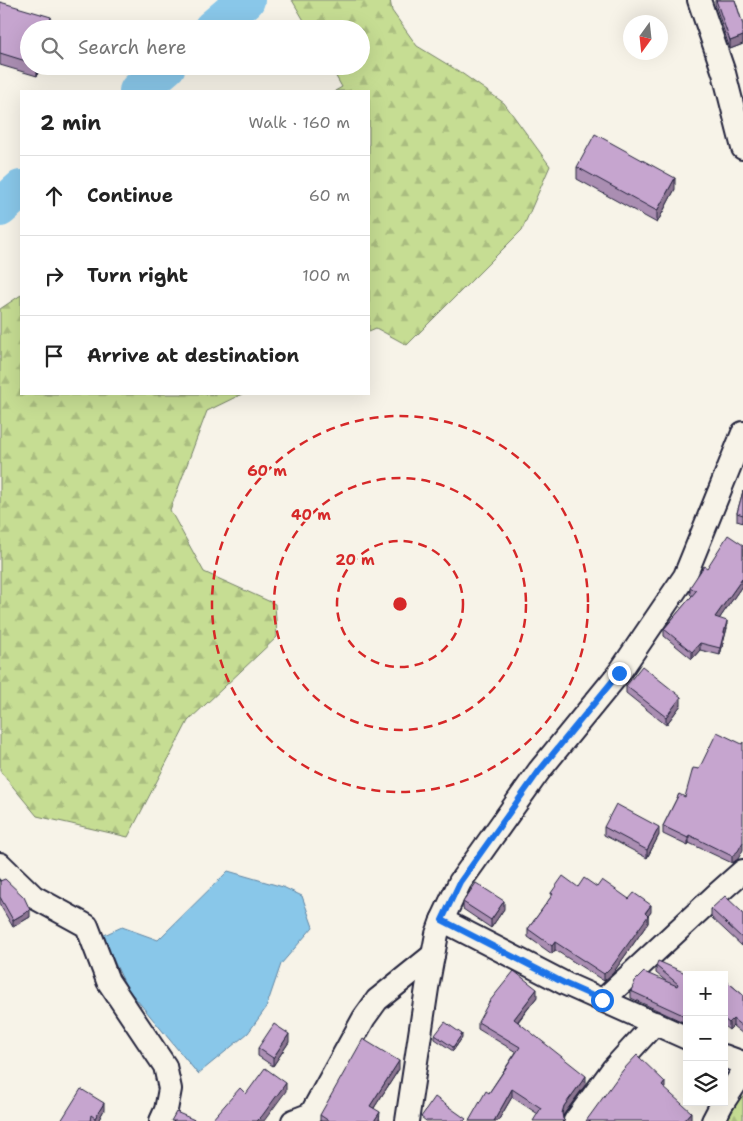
<!DOCTYPE html>
<html lang="en">
<head>
<meta charset="utf-8">
<style>
  :root { --surface:#fff; --page:#f2f2f2; --text:#222; --muted:#767676; --line:#e0e0e0 }
  body { margin:0; font-family:"Shantell Sans",sans-serif; background:var(--page); color:var(--text) }
  .controls { position:absolute; right:15px; bottom:15px; display:grid; overflow:hidden; border-radius:0px; box-shadow:0 5px 20px #0002 }
  .controls button { width:45px; height:45px; display:grid; place-items:center; padding:0; border:0; border-bottom:1px solid var(--line); background:var(--surface); color:var(--text); font:25px sans-serif }
  .compass { position:absolute; left:623px; top:15px; width:45px; height:45px; border-radius:50%; background:var(--surface); box-shadow:0 5px 20px #0002; rotate:195deg }
  .stop { position:absolute; width:15px; height:15px; margin:-11px; border:4px solid #1a73e8; border-radius:50%; background:#fff }
  .stop.end { background:#1a73e8; border-color:#fff; box-shadow:0 1px 5px #0008 }
  .list { margin:0; padding:0; list-style:none }
  h2 { display:flex; justify-content:space-between; align-items:center; height:65px; margin:0; padding:0 20px; font-size:21px }
  h2 small { font-size:16px; font-weight:400; color:var(--muted) }
  .list li { display:grid; grid-template-columns:32px 1fr auto; gap:15px; align-items:center; box-sizing:border-box; height:80px; padding:0 20px; border-top:1px solid var(--line) }
  .list b { display:block; font-size:19px; white-space:nowrap }
  .list em { font-size:16px; font-style:normal; color:var(--muted) }
  .icon { flex:none; width:28px; height:28px; fill:none; stroke:currentColor; stroke-width:2; stroke-linecap:round; stroke-linejoin:round }
  .map { position:relative; flex:none; width:743px; height:1121px; overflow:hidden }
  .search { position:absolute; background:var(--surface); box-shadow:0 5px 20px #0002; left:20px; top:20px; width:350px; height:55px; display:flex; align-items:center; gap:12px; box-sizing:border-box; padding:0 18px; border-radius:28px; color:var(--muted); font-size:19px }
  .panel { position:absolute; background:var(--surface); box-shadow:0 5px 20px #0002; left:20px; top:90px; width:350px; height:305px; border-radius:0px }
  .map>svg:first-child { display:block }
  .forest { fill:url(#forest-firs); stroke:#748067 }
  .water { fill:#89c7e9; stroke:#6085a3 }
  .lines { fill:none; stroke-linecap:round; stroke-linejoin:round }
  .river { stroke:#89c7e9; stroke-width:38 }
  .minor-casing { stroke:#22223b; stroke-width:26 }
  .minor { stroke:#f7f3e8; stroke-width:22 }
  .wall { fill:#aa8eb2; stroke:#22223b }
  .shaded-wall { fill:#8b7491; stroke:#22223b }
  .building { fill:#c6a5cf; stroke:#22223b }
  .route { stroke:#1a73e8; stroke-width:6 }
  .ring { fill:none; stroke:#d62828; stroke-width:2.5; stroke-dasharray:9 6 }
  .centre { fill:#d62828; stroke:#f7f3e8; stroke-width:2.5 }
  .ring-label { font-size:15px; text-anchor:middle; font-weight:bold; fill:#d62828; stroke:#f7f3e8; stroke-width:4; stroke-linejoin:round; paint-order:stroke }
</style>
</head>
<body>
<div class="map">
<svg width="743" height="1121" viewBox="0 0 743 1121">
  <defs>
    <pattern id="forest-firs" width="22" height="20" patternUnits="userSpaceOnUse" patternTransform="scale(1.25)"><rect width="22" height="20" fill="#c6dd93"/><path d="M5 1l3.5 6h-7zM16 11l3.5 6h-7z" fill="#aabd80"/></pattern>
  </defs>
  <rect width="100%" height="100%" fill="#f7f3e8"/>
  <filter id="ink" filterUnits="userSpaceOnUse"><feTurbulence type="fractalNoise" baseFrequency=".02" numOctaves="2"/><feDisplacementMap in="SourceGraphic" scale="10" xChannelSelector="R" yChannelSelector="G"/><feConvolveMatrix kernelMatrix="1 2 1 2 8 2 1 2 1" color-interpolation-filters="sRGB"/></filter>
  <g filter="url(#ink)">
    <g class="forest">
      <polygon points="292,0 390,0 392,11 417,46 460,72 504,103 550,166 522,230 407,345 376,328 369,331 369,91 335,91 342,87 330,66 361,66 361,29 309,29"/>
      <polygon points="21,295 21,394 242,394 207,411 170,510 204,572 275,604 277,637 188,721 128,837 37,816 0,771 0,309"/>
      <polygon points="743,1092 743,1121 727,1121"/>
    </g>
    <polygon class="water" points="228,871 283,887 302,896 313,927 281,964 266,1008 248,1033 198,1074 127,988 102,936 122,927 158,940"/>
    <g class="lines">
      <g class="river">
        <polyline points="212,29 246,0"/>
        <polyline points="138,91 167,66"/>
        <polyline points="0,208 21,189"/>
      </g>
      <defs>
        <g id="minor">
          <polyline points="699,0 724,73 743,148"/>
          <polyline points="0,864 34,897 87,926 108,981 165,1066 170,1089 166,1110 161,1121"/>
          <polyline points="442,920 566,984 687,1038"/>
          <polyline points="603,1000 717,894 743,871"/>
          <polyline points="724,1056 743,1063"/>
          <polyline points="724,1101 743,1072"/>
          <polyline points="293,1121 311,1114 364,1018 377,1000 433,955"/>
          <polyline points="407,1121 427,988 437,934 442,920 460,882 539,771 619,673 685,576 743,433"/>
          <polyline points="575,1121 613,1069 655,1023"/>
          <polyline points="713,1121 723,1102"/>
        </g>
      </defs>
      <use href="#minor" class="minor-casing"/>
      <use href="#minor" class="minor"/>
    </g>
    <g class="wall">
      <polygon points="715,0 735,0 743,25 743,44 730,49 715,4"/>
      <polygon points="0,2 29,29 29,66 40,66 37,76 0,65"/>
      <polygon points="577,167 675,189 657,223 577,179"/>
      <polygon points="743,491 743,523 737,521 737,513"/>
      <polygon points="743,545 743,587 742,586 719,619 727,628 720,655 700,650 692,659 664,636 664,629 692,596 690,594 690,587 707,568"/>
      <polygon points="626,686 681,705 666,725 626,693"/>
      <polygon points="679,794 738,859 732,863 689,843 688,846 663,834 663,826"/>
      <polygon points="604,827 659,835 647,858 604,835"/>
      <polygon points="0,881 30,917 13,927 0,905"/>
      <polygon points="578,887 597,887 629,899 651,912 648,916 648,923 613,973 604,981 555,950 552,954 528,937 528,929 551,897 551,893"/>
      <polygon points="463,902 504,909 491,928 463,909"/>
      <polygon points="711,909 743,913 743,945 742,946 711,917"/>
      <polygon points="656,966 687,975 687,1013 683,1022 631,998 631,991 667,982 656,973"/>
      <polygon points="724,979 743,995 743,1034 733,1026 729,1030 724,1026"/>
      <polygon points="537,997 518,1022 586,1084 564,1114 563,1117 538,1114 512,1097 498,1121 469,1121 489,1093 516,1052 478,1029 478,1022"/>
      <polygon points="435,1035 462,1038 453,1051 435,1039"/>
      <polygon points="289,1042 273,1066 258,1056 258,1048"/>
      <polygon points="399,1069 374,1108 380,1120 379,1121 320,1121 320,1115"/>
      <polygon points="104,1110 98,1121 61,1121"/>
    </g>
    <g class="shaded-wall">
      <polygon points="51,17 51,29 48,29"/>
      <polygon points="743,36 743,44 730,49 730,41"/>
      <polygon points="37,66 40,66 37,76"/>
      <polygon points="675,178 675,189 657,223 657,211"/>
      <polygon points="742,579 742,586 715,625 715,617"/>
      <polygon points="727,621 727,628 720,655 720,648"/>
      <polygon points="700,643 700,650 692,659 692,652"/>
      <polygon points="681,697 681,705 666,725 666,717"/>
      <polygon points="659,827 659,835 647,858 647,850"/>
      <polygon points="689,835 689,843 688,846 688,838"/>
      <polygon points="743,842 743,850 738,859 732,863 732,856"/>
      <polygon points="504,901 504,909 491,928 491,920"/>
      <polygon points="651,905 651,912 648,916 648,923 613,973 604,981 604,974"/>
      <polygon points="30,910 30,917 13,927 13,920"/>
      <polygon points="743,937 743,945 742,946 742,938"/>
      <polygon points="555,942 555,950 552,954 552,946"/>
      <polygon points="537,989 537,997 514,1026 514,1019"/>
      <polygon points="687,1006 687,1013 683,1022 683,1015"/>
      <polygon points="733,1019 733,1026 729,1030 729,1023"/>
      <polygon points="289,1034 289,1042 273,1066 273,1058"/>
      <polygon points="462,1034 462,1038 453,1051 453,1047"/>
      <polygon points="399,1061 399,1069 370,1114 370,1106"/>
      <polygon points="586,1076 586,1084 564,1114 562,1120 562,1113 564,1106"/>
      <polygon points="665,1082 665,1089 662,1086"/>
      <polygon points="286,1083 286,1091 264,1121 257,1121"/>
      <polygon points="512,1089 512,1097 498,1121 494,1121"/>
      <polygon points="104,1103 104,1110 98,1121 95,1121 95,1118"/>
      <polygon points="380,1112 379,1121 374,1121"/>
      <polygon points="691,1112 691,1120 690,1121 683,1121"/>
    </g>
    <g class="building">
      <polygon points="716,0 735,0 743,25 743,36 730,41"/>
      <polygon points="0,2 51,17 48,29 29,29 29,62 0,53"/>
      <polygon points="595,134 675,178 657,211 577,167"/>
      <polygon points="743,491 743,515 737,513"/>
      <polygon points="728,535 743,545 743,579 742,579 715,617 727,621 720,648 700,643 692,652 664,629 696,591 690,587 704,566 707,568"/>
      <polygon points="642,666 681,697 666,717 626,686"/>
      <polygon points="717,732 742,744 743,742 743,842 738,851 732,856 689,835 688,838 663,826 679,794 685,797 693,768 699,769"/>
      <polygon points="616,804 659,827 647,850 604,827"/>
      <polygon points="563,876 578,887 584,878 597,887 602,880 629,899 634,893 651,905 645,913 648,916 613,965 604,974 555,942 552,946 528,929 553,894 551,893"/>
      <polygon points="5,879 24,897 30,910 13,920 0,897 0,881"/>
      <polygon points="476,883 504,901 491,920 463,902"/>
      <polygon points="725,896 743,913 743,937 742,938 711,909"/>
      <polygon points="658,961 690,975 687,975 687,1006 683,1015 631,991 635,981 644,972 677,986 678,984 656,966"/>
      <polygon points="514,971 537,989 514,1019 586,1076 564,1106 562,1113 563,1119 565,1121 533,1121 541,1108 512,1089 494,1121 469,1121 486,1091 489,1093 520,1047 478,1022 489,1002"/>
      <polygon points="724,979 743,995 743,1027 733,1019 729,1023 724,1019"/>
      <polygon points="445,1022 462,1034 453,1047 435,1035"/>
      <polygon points="274,1024 289,1034 273,1058 258,1048"/>
      <polygon points="363,1039 399,1061 370,1106 380,1112 374,1121 329,1121 320,1115"/>
      <polygon points="637,1055 665,1082 662,1086 691,1112 683,1121 586,1121 623,1070"/>
      <polygon points="265,1068 286,1083 262,1116 257,1121 211,1121 240,1088 246,1094"/>
      <polygon points="81,1089 104,1103 95,1118 91,1115 90,1121 61,1121"/>
      <polygon points="435,1097 466,1119 464,1121 426,1121 421,1117"/>
      <polygon points="176,1112 197,1121 171,1121"/>
    </g>
  </g>
  <g class="lines" filter="url(#ink)">
    <polyline class="route" points="602,1000 566,984 442,920 460,882 539,771 619,673"/>
  </g>
  <g class="ring">
    <circle cx="400" cy="604" r="63"/>
    <circle cx="400" cy="604" r="126"/>
    <circle cx="400" cy="604" r="188"/>
  </g>
  <circle cx="400" cy="604" r="8" class="centre"/>
  <g class="ring-label">
    <text x="267" y="476">60 m</text>
    <text x="311" y="520">40 m</text>
    <text x="355" y="565">20 m</text>
  </g>
</svg>
<div class="controls">
<button>+</button>
<button>−</button>
<button><svg class="icon" aria-label="layers" viewBox="0 0 24 24"><path d="M12 4l9 5-9 5-9-5zM3 14l9 5 9-5"/></svg></button>
</div>
<svg class="compass" viewBox="-18 -18 36 36"><path d="M0-13l5 13h-10z" fill="#e53935"/><path d="M0 13l5-13h-10z" fill="#767676"/></svg>
<div class="stop" style="left:602px;top:1000px"></div>
<div class="stop end" style="left:619px;top:673px"></div>
<div class="search"><svg class="icon" aria-label="search" viewBox="0 0 24 24"><circle cx="10" cy="10" r="6"/><path d="M15 15l6 6"/></svg>Search here</div>
<section class="panel">
<h2>2 min<small>Walk · 160 m</small></h2>
<ul class="list">
<li><svg class="icon" aria-label="ahead" viewBox="0 0 24 24"><path d="M12 20V5M6 11l6-6 6 6"/></svg><div><b>Continue</b></div><em>60 m</em></li>
<li><svg class="icon" aria-label="right" viewBox="0 0 24 24"><path d="M7 20v-9h11M14 6l5 5-5 5"/></svg><div><b>Turn right</b></div><em>100 m</em></li>
<li><svg class="icon" aria-label="arrive" viewBox="0 0 24 24"><path d="M6 21V4h12l-3 4 3 4H6"/></svg><div><b>Arrive at destination</b></div></li>
</ul>
</section>
</div>
</body>
</html>
